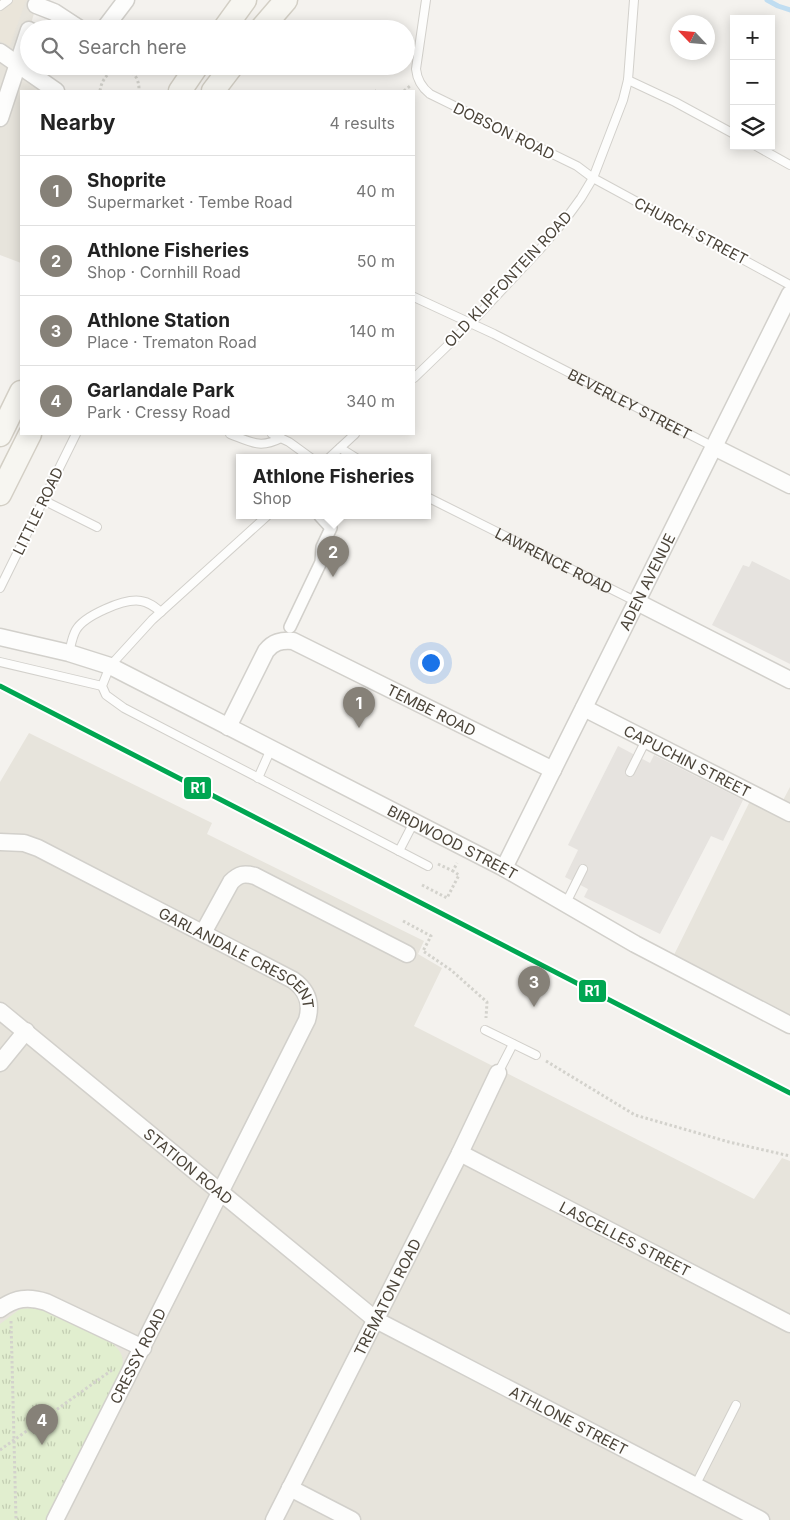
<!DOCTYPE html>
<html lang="en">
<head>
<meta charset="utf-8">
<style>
  :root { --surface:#fff; --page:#f2f2f2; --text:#222; --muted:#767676; --line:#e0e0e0; --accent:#868178 }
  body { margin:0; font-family:Inter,sans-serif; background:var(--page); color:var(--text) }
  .controls { position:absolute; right:15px; top:15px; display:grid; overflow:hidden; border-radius:0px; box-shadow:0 2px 12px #0003 }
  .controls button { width:45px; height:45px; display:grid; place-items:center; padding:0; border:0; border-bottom:1px solid var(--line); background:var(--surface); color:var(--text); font:25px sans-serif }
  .compass { position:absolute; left:670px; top:15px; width:45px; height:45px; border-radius:50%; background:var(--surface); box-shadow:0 2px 12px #0003; rotate:296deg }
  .you { position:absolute; left:430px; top:662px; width:18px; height:18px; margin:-12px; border:4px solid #fff; border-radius:50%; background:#1a73e8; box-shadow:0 0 0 8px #1a73e833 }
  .badge { display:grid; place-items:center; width:32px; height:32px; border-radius:50%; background:var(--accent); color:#fff; font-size:16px; font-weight:700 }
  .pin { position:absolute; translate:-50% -41px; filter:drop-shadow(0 1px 2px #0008) }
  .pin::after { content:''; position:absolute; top:26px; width:18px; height:15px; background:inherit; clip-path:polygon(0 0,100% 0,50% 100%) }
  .popup { position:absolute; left:236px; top:454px; width:195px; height:65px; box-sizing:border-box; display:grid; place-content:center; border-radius:0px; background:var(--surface); filter:drop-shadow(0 1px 4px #0005); font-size:16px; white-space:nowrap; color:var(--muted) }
  .popup b { font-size:19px; color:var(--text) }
  .popup::after { content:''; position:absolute; left:50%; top:100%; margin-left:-10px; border:10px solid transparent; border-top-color:var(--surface) }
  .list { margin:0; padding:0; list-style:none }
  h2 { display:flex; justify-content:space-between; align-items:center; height:65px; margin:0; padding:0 20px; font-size:21px }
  h2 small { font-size:16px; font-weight:400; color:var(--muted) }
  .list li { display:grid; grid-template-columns:32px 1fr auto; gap:15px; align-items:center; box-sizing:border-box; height:70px; padding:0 20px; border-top:1px solid var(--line) }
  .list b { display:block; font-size:19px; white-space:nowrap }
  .list p { margin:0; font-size:16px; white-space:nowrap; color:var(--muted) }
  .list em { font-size:16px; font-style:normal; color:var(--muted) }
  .icon { flex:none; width:28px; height:28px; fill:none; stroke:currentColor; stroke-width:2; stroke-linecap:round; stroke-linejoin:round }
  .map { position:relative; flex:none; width:790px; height:1520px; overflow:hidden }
  .search { position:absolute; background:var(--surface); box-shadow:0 2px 12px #0003; left:20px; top:20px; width:395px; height:55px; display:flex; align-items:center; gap:12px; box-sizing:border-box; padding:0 18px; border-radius:28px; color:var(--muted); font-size:19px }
  .panel { position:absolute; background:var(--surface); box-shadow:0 2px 12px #0003; left:20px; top:90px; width:395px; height:345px; border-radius:0px }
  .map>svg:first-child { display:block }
  .residential { fill:#e7e4dc }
  .education { fill:#eae5da }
  .park { fill:url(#park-tufts) }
  .parking { fill:#e6e3df }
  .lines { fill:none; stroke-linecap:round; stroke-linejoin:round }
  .stream { stroke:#c0ddf1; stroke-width:5 }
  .service-casing { stroke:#d2d0cb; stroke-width:10 }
  .pedestrian-casing { stroke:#d2d0cb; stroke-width:14 }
  .minor-casing { stroke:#d2d0cb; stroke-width:19 }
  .secondary-casing { stroke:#d3cfc5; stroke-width:25 }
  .path { stroke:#d3d2cc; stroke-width:3; stroke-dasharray:2.5 2.5; stroke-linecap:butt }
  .service { stroke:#fdfdfc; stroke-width:8 }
  .pedestrian { stroke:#fdfdfc; stroke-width:11 }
  .minor { stroke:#fdfdfc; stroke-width:16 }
  .secondary { stroke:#f7f6f1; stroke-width:22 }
  .rail-1-casing { stroke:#fff; stroke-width:9 }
  .rail-1 { stroke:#00a651; stroke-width:5 }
  .labels { text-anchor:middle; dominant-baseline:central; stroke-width:4; stroke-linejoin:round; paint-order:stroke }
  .street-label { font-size:15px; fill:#4b4439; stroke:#fff }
  .line-badge { stroke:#fff; stroke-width:2 }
  .badge-label { font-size:14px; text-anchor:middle; font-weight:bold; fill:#fff }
</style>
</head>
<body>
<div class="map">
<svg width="790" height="1520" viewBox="0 0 790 1520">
  <defs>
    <pattern id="park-tufts" width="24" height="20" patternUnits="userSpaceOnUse" patternTransform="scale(1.25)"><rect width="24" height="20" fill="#e1eecf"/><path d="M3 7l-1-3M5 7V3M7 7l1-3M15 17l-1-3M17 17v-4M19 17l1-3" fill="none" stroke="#c3cdb2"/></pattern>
  </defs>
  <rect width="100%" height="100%" fill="#f4f2ee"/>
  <g class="residential">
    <polygon points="0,0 38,0 19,64 56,91 21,91 21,263 0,255"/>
    <polygon points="29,733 212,823 207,834 424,941 418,954 442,968 414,1026 754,1199 782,1158 790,1161 790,1520 0,1520 0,782"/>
    <polygon points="790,787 790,1025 670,963 753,795 779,808"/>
  </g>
  <polygon class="education" points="0,0 26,0 10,46 0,41"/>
  <path class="park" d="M32 1308 43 1310 109 1341C120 1349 125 1356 122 1370L47 1520H0V1324L20 1309Z"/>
  <g class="parking">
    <polygon points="752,561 790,580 790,664 712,625 743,565 749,567"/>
    <polygon points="618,746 650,763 654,755 743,800 723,841 711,836 660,934 584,897 588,889 565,877 578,850 568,845"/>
  </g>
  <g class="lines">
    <polyline class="stream" points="767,0 778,6 790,10"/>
    <defs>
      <g id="service">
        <path d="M426 0 416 69C417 79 421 87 430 94L577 166 593 178 790 285"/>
        <polyline points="0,6 8,0"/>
        <polyline points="628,80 675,102 734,134"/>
        <polyline points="756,146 790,165"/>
        <path id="s1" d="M414 297 494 334 714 447"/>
        <polyline points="414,378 470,324 541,248 565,220 581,198 593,178 623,100 628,80 634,0"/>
        <path d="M230 434C251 442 260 449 281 438"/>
        <polyline points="272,434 289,442 311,458"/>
        <polyline points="340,448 356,458"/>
        <polyline points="329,458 355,434"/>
        <path id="s2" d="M427 497 637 602"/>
        <polyline points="43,500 97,527"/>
        <polyline points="267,516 152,620 110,666 102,686 106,695 124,708 428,866"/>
        <polyline points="0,588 76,434"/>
        <path d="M69 653C71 645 72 637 76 630 84 616 124 598 141 601 149 602 155 607 161 612"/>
        <polyline points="0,662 102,686"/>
        <polyline points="630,772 646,740"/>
        <polyline points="258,778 271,749"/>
        <polyline points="399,851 414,822"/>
        <polyline points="565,905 583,869"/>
        <polyline points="485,1030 536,1055"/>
        <polyline points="498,1073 513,1044"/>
        <polyline points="695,1486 736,1405"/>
      </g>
      <polyline id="pedestrian" points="290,627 321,562 322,547 331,528 320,516"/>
      <g id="minor">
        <polyline points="36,5 54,12 80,29"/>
        <polyline points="104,29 126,0"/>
        <polyline points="0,52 56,91"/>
        <polyline points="0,118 29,30"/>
        <polyline points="714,447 790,485"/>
        <polyline points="637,602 790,680"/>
        <path id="s3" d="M0 637 69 653 110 666 504 868 635 944 790 1025"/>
        <path id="s4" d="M584 708 790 813"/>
        <path id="s5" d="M228 727 266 651C273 642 281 640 293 641L553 770"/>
        <path id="s6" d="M0 842 24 843 38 848 293 980C307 990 312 1003 307 1020L55 1520"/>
        <path id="s7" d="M504 868 790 294"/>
        <path d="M203 933 231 882C239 874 244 873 255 876L407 954"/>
        <path id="s8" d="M0 1011 376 1320 761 1520"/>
        <polyline points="0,1063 26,1031"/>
        <path id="s9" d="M460 1153 790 1324"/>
        <path d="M0 1309C15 1298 28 1296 46 1302L143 1348"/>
        <polyline points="290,1488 352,1520"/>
        <path id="s10" d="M274 1520 460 1153 498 1073"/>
      </g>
      <g id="secondary">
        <polyline points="224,29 245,0"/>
        <polyline points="261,29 286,0"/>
        <polyline points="180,91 197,66"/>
        <polyline points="213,91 232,66"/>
        <polyline points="0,435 21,392"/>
        <polyline points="0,494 30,434"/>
      </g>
    </defs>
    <use href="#service" class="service-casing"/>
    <use href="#pedestrian" class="pedestrian-casing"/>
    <use href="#minor" class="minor-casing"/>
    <use href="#secondary" class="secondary-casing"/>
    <g class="path">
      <path d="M100 91C104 62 140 61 139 91"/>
      <polyline points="375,91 376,91"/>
      <polyline points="404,91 410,86"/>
      <polyline points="438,864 453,871"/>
      <polyline points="422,885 447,898 459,875 453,871 457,863"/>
      <polyline points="403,921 431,936 423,951 451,970 487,1002 486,1018"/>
      <polyline points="546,1061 635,1115 729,1142 790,1156"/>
      <polyline points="11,1321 16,1520"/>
      <polyline points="0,1450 112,1370"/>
    </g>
    <use href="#service" class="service"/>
    <use href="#pedestrian" class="pedestrian"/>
    <use href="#minor" class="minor"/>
    <use href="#secondary" class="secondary"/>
    <defs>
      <polyline id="rail-1" points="0,686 790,1093"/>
    </defs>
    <use href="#rail-1" class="rail-1-casing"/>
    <use href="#rail-1" class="rail-1"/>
  </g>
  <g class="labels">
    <g class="street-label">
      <text transform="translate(504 131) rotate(26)">DOBSON ROAD</text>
      <text transform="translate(691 231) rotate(28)">CHURCH STREET</text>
      <text transform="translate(508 279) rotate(-47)">OLD KLIPFONTEIN ROAD</text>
      <text stroke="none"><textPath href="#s1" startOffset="241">BEVERLEY STREET</textPath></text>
      <text transform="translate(38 511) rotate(-64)">LITTLE ROAD</text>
      <text stroke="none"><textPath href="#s2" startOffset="142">LAWRENCE ROAD</textPath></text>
      <text stroke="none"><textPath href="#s7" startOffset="320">ADEN AVENUE</textPath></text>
      <text stroke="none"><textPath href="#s5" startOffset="270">TEMBE ROAD</textPath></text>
      <text stroke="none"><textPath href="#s4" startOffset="116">CAPUCHIN STREET</textPath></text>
      <text stroke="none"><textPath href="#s3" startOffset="499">BIRDWOOD STREET</textPath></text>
      <text stroke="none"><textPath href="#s6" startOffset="268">GARLANDALE CRESCENT</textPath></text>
      <text stroke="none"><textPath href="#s8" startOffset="244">STATION ROAD</textPath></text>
      <text stroke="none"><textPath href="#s9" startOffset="186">LASCELLES STREET</textPath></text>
      <text stroke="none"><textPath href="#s10" startOffset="250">TREMATON ROAD</textPath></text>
      <text transform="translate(138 1356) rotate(-63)">CRESSY ROAD</text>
      <text stroke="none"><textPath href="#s8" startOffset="704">ATHLONE STREET</textPath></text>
    </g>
  </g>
  <g class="line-badge">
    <rect x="183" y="776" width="29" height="24" rx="5" fill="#00a651"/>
    <rect x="578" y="979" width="29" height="24" rx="5" fill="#00a651"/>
  </g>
  <g class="badge-label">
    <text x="198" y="793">R1</text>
    <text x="592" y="996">R1</text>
  </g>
</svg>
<div class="controls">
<button>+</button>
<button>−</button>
<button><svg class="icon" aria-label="layers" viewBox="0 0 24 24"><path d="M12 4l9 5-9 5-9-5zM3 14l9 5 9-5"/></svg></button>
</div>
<svg class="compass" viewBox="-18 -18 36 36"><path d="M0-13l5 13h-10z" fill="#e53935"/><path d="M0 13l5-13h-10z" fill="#767676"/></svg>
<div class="you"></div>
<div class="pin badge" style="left:359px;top:728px">1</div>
<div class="pin badge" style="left:333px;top:577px">2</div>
<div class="popup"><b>Athlone Fisheries</b>Shop</div>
<div class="pin badge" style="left:534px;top:1007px">3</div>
<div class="pin badge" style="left:42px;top:1445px">4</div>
<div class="search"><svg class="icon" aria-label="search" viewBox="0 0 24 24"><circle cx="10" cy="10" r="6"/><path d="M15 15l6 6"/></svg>Search here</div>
<section class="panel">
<h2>Nearby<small>4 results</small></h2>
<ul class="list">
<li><span class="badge">1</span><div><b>Shoprite</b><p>Supermarket · Tembe Road</p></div><em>40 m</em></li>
<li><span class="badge">2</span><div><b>Athlone Fisheries</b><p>Shop · Cornhill Road</p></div><em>50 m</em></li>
<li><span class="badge">3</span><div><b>Athlone Station</b><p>Place · Trematon Road</p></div><em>140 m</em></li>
<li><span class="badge">4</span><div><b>Garlandale Park</b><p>Park · Cressy Road</p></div><em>340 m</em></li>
</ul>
</section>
</div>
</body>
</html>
